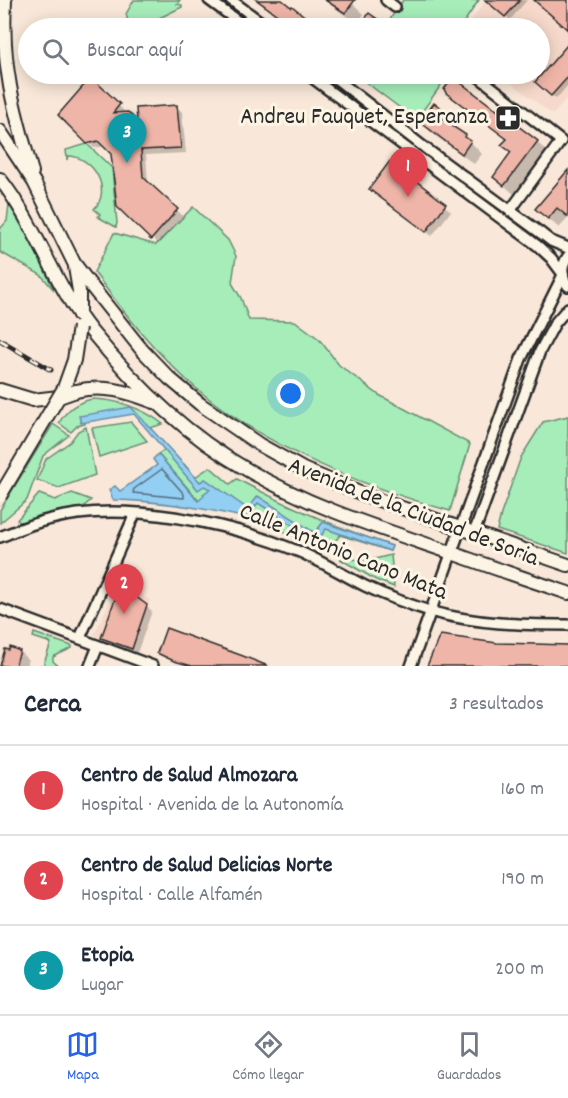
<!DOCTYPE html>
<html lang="es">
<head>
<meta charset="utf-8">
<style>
  :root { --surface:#fff; --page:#f2f2f3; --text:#1f2937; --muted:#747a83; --line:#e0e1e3; --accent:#2563eb }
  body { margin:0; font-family:Dekko,sans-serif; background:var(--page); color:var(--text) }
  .you { position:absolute; left:291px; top:394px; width:21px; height:21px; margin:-15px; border:4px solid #fff; border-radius:50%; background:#1a73e8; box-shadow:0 0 0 9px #1a73e833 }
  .badge { display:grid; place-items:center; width:39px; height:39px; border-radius:50%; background:var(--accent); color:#fff; font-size:20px; font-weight:700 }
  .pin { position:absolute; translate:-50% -50px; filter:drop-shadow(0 2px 3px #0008) }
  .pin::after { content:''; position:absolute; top:32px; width:21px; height:18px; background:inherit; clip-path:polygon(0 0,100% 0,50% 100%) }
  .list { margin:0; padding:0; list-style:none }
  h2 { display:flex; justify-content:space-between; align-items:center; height:78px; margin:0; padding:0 24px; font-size:26px }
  h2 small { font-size:20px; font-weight:400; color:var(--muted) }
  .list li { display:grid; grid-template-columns:39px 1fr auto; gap:18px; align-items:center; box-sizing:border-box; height:90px; padding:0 24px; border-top:2px solid var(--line) }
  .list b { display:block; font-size:22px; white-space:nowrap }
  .list p { margin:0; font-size:20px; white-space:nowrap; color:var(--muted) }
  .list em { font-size:20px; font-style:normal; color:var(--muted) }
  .icon { flex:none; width:33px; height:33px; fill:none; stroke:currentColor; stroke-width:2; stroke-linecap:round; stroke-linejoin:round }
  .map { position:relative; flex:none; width:568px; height:666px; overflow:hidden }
  .search { position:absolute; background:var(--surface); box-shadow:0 3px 15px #0003; left:18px; right:18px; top:18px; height:66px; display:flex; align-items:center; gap:15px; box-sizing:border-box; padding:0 21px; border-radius:33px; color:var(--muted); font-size:22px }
  .sheet { height:348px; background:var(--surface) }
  nav { display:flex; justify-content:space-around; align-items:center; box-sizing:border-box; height:84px; border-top:2px solid var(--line); background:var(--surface); font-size:16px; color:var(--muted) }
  nav a { display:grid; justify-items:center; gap:3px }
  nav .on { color:var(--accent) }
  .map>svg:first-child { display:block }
  .built { fill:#f6d9ca }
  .green { fill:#a6edba; stroke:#688c72; stroke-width:1.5 }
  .water { fill:#93cef3; stroke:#698da3; stroke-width:1.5 }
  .shadow { fill:#0003 }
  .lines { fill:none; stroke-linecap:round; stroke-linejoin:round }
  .shore { stroke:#556c7b; stroke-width:1.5 }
  .building { fill:#efb5a8; stroke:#2b2b2b; stroke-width:1.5 }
  .minor-casing { stroke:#2b2b2b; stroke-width:14 }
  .major-casing { stroke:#2b2b2b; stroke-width:16 }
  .minor { stroke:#fcf5e5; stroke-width:9 }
  .major { stroke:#fcf5e5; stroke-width:12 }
  .rail-casing { stroke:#2b2b2b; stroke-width:5 }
  .rail { stroke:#fcf5e5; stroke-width:3; stroke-dasharray:9; stroke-linecap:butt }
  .major-bridge-casing { stroke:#2b2b2b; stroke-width:16; stroke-linecap:butt }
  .major-bridge { stroke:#fcf5e5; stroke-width:12 }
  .labels { text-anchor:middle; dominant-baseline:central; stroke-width:6; stroke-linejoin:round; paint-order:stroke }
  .poi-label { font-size:24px; fill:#2b2b2b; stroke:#fcf5e5; text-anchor:end }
  .street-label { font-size:24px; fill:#2b2b2b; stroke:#fcf5e5 }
</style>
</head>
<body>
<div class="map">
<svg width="568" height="666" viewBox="0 0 568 666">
  <rect width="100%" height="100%" fill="#f9e8d9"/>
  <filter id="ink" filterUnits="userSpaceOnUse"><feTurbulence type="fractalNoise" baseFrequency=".0167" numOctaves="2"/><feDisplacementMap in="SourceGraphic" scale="12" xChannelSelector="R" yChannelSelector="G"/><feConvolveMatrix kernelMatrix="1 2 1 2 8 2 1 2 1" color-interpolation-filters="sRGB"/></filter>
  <g filter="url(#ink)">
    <g class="built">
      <polygon points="486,0 568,0 568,97 553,115 500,74 540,74 540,28 466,28"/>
      <polygon points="119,581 150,600 132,649 94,635"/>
    </g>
    <g class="green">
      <polygon points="134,0 180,0 177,4 182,5 182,7 139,28 130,28 126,14"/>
      <polygon points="403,0 479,0 460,28 384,28"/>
      <polygon points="355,74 449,74 416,120"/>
      <path d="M87 144 112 168 117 223 116 227 98 217 100 214 94 209C113 190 93 156 68 156L67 160 66 150Z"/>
      <polygon points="9,204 32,243 54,290 41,275 0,252 0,229 7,221"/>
      <path d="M193 207 228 240 236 256 232 283 241 298 249 320 295 321 319 339 339 365 379 395 470 444 450 511C360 485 270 450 197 389 157 355 125 314 94 272L114 233 156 245Z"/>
      <path d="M93 399C119 400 142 408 163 424L150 428 130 407 81 422H85V424L77 426 71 432 59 423C67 409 77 402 93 399Z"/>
      <polygon points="568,416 568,553 497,530 501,514 521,457 543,422"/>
      <polygon points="131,422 147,441 99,457 92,428"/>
      <polygon points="53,424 69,435 43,456 27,500 0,523 0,510"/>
      <polygon points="86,427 95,475 59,488 37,480 46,459 70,442 78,431"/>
      <path d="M165 450 184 464 195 477 210 467 230 484 237 479C287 506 338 528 392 546L390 551 340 535 329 549 247 517 248 515 203 494 205 496 199 501 158 454Z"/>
      <polygon points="72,493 91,500 81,509 48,514 21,523 17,520 39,494 55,500"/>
      <polygon points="391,555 394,587 376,580 340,559 371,560"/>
      <polygon points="34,633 72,646 72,648 53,657 53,661 58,666 43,666 51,643 33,637"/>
    </g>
    <path class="water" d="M131 407 200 482 205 479 248 509 258 496 315 533 323 522 392 546 390 551 326 529 317 541 258 503 246 518C200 507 160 501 113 500L109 490 115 486 120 491 157 465 153 459 158 454 198 501 204 496 203 494 210 489 204 486 198 490 134 414 81 423 79 416Z"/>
    <g class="shadow">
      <polygon points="255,0 280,0 317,28 293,28"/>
      <polygon points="324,0 349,0 364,14 357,24"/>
      <polygon points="489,0 527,0 510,20"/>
      <polygon points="370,16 386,28 360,28"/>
      <polygon points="165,23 170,28 154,28"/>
      <polygon points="568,46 568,85 556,99 541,86"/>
      <polygon points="353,74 369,74 363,81"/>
      <polygon points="91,79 124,111 122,114 139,125 176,106 182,112 186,153 146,155 148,183 183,216 158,244 118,207 112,154 105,146 94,148 60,115"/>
      <polygon points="453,79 537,142 548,153 516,196 495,177 512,154 503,145 507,140 457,100"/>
      <polygon points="440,109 452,121 448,125 465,136 482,154 474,164 433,134 422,122"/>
      <polygon points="390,163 451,211 432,236 376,194"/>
      <polygon points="568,173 568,218 559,228 537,209"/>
      <polygon points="146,606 152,611 137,653 108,643 103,637"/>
      <polygon points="9,652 20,652 28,660 26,666 1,666"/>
      <polygon points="158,652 266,666 187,666 163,657"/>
    </g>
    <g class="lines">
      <polygon class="shore" points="162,469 184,494 184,498 133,493 134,489"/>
    </g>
    <g class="building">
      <polygon points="257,0 282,0 291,7 292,6 319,28 295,28"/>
      <polygon points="325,0 355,0 345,13"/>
      <polygon points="485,0 520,0 505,17"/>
      <polygon points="534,0 568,0 568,30"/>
      <polygon points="369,13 383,23 380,28 359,28"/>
      <polygon points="568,44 568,77 551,96 535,82"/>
      <polygon points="91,77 120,104 113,113 128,112 137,121 136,108 177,105 181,148 141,150 143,177 178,209 151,240 117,207 111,154 98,141 87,144 58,115"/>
      <polygon points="453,77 538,141 504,186 493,177 511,152 501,145 507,139 446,93 444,89"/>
      <polygon points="434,103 441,108 437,113 444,119 443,120 466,135 465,137 471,141 462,154 420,122"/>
      <polygon points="390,161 446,204 426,232 369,189"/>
      <polygon points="568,170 568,217 557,208 548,219 535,209"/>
      <polygon points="120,585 147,605 132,649 101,638"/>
      <polygon points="166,628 243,656 268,666 192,666 174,661 157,653"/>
      <polygon points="440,635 497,643 568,645 568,666 427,666"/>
      <polygon points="10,647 20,651 15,666 0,666 5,649 9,650"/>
    </g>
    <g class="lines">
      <defs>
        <g id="minor">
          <polyline points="209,0 247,28"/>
          <polyline points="231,0 269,28"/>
          <polyline points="386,0 395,7"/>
          <polyline points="307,74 538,246 551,258 563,274"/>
          <polyline points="330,74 425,148 542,234 551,241 568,248"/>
          <polyline points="475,74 561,141 510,211"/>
          <path d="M568 256C561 266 561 276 568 286"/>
          <polyline points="474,533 540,351 555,323 568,308"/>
          <path d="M0 537C15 531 31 524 47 520 122 499 230 523 300 552 323 562 343 575 365 586 386 596 410 605 433 612 477 624 522 625 568 625"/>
          <polyline points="0,609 153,666"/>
          <polyline points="80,638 135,514"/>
          <polyline points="90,666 98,646"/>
          <polyline points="411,666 521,359 563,275"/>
        </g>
        <g id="major">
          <path d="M5 0C1 66 14 110 32 172"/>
          <polyline points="0,131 34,182 74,263 92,287 142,350 169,378 200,404 260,445 303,469 367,496 568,565"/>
          <path d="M0 179C37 226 54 285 91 331 134 384 186 435 246 469 310 507 382 529 452 553 491 567 529 580 568 593"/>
          <polyline points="75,267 79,291 79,315"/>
          <polyline points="0,390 33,400 59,397"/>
          <path d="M76 391C104 384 128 392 154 402"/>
        </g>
      </defs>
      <use href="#minor" class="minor-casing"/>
      <use href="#major" class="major-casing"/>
      <use href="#minor" class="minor"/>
      <use href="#major" class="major"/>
      <defs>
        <polyline id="rail" points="0,340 51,370"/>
      </defs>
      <use href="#rail" class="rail-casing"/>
      <use href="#rail" class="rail"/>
      <defs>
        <g id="major-bridge">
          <polyline points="59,397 76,391"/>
          <polyline points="0,496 64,388 74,360 79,327"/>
        </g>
      </defs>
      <use href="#major-bridge" class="major-bridge-casing"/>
      <use href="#major-bridge" class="major-bridge"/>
    </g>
  </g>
  <defs>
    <symbol id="pharmacy-square" viewBox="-11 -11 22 22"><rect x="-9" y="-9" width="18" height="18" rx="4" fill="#2b2b2b" stroke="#fcf5e5"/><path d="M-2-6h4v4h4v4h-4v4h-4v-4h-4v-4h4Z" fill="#fff"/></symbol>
  </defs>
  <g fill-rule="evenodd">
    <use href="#pharmacy-square" x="493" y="103" width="30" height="30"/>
  </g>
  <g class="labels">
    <g class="poi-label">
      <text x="488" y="118">Andreu Fauquet, Esperanza</text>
    </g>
    <g class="street-label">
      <text transform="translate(413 513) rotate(21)">Avenida de la Ciudad de Soria</text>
      <text transform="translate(343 553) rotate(22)">Calle Antonio Cano Mata</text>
    </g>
  </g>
</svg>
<div class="you"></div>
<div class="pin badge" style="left:408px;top:197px;background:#e0444e">1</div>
<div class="pin badge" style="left:124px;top:614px;background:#e0444e">2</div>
<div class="pin badge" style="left:127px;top:163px;background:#0f9aa8">3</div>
<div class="search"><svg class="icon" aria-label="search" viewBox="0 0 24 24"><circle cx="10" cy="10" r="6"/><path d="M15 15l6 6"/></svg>Buscar aquí</div>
</div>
<section class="sheet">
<h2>Cerca<small>3 resultados</small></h2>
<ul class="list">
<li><span class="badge" style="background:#e0444e">1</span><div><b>Centro de Salud Almozara</b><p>Hospital · Avenida de la Autonomía</p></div><em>160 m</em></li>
<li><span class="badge" style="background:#e0444e">2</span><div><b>Centro de Salud Delicias Norte</b><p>Hospital · Calle Alfamén</p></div><em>190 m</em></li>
<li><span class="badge" style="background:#0f9aa8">3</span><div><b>Etopia</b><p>Lugar</p></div><em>200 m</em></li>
</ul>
</section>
<nav>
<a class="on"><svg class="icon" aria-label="map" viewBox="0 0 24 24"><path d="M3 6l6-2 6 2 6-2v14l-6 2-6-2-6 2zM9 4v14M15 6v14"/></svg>Mapa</a>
<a><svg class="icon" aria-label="directions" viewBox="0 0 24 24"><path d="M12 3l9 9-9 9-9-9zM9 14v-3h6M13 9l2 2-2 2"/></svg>Cómo llegar</a>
<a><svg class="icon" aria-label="saved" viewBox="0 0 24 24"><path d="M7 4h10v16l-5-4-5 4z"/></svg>Guardados</a>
</nav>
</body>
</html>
